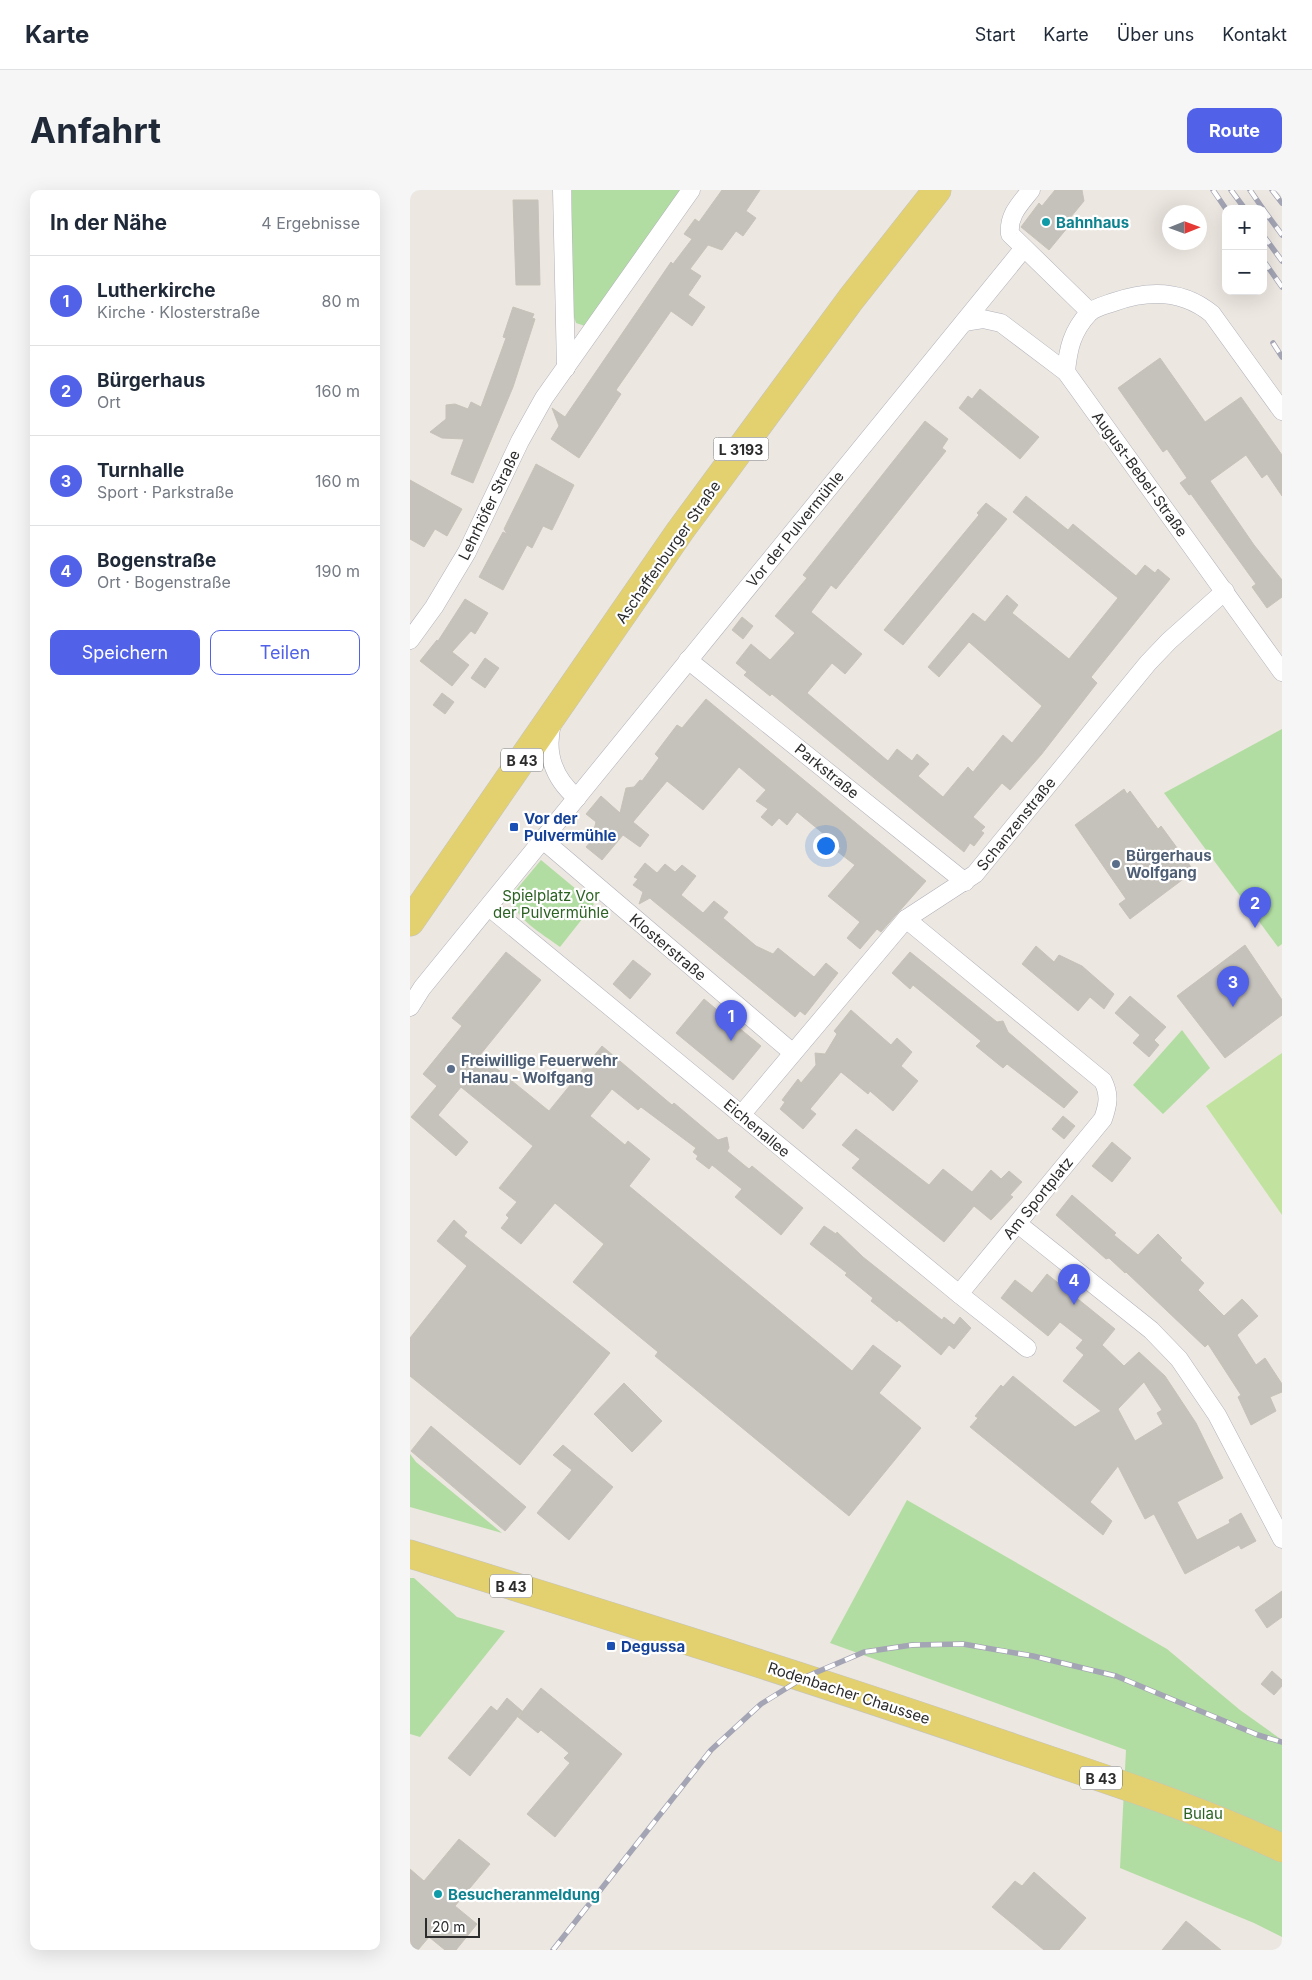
<!DOCTYPE html>
<html lang="de">
<head>
<meta charset="utf-8">
<style>
  :root { --surface:#fff; --page:#f6f6f7; --text:#1f2937; --muted:#747a83; --line:#e0e1e3; --accent:#5162e8 }
  body { margin:0; font-family:Inter,sans-serif; background:var(--page); color:var(--text) }
  .controls { position:absolute; right:15px; top:15px; display:grid; overflow:hidden; border-radius:10px; box-shadow:0 5px 20px #0002 }
  .controls button { width:45px; height:45px; display:grid; place-items:center; padding:0; border:0; border-bottom:1px solid var(--line); background:var(--surface); color:var(--text); font:25px sans-serif }
  .compass { position:absolute; left:752px; top:15px; width:45px; height:45px; border-radius:50%; background:var(--surface); box-shadow:0 5px 20px #0002; rotate:89deg }
  .scale { position:absolute; left:15px; bottom:12px; width:55px; box-sizing:border-box; padding-left:5px; border:2px solid #2c2c2c; border-top:0; font-size:14px; line-height:18px; white-space:nowrap; color:#2c2c2c; -webkit-text-stroke:4px #fff; paint-order:stroke }
  .you { position:absolute; left:415px; top:655px; width:18px; height:18px; margin:-12px; border:4px solid #fff; border-radius:50%; background:#1a73e8; box-shadow:0 0 0 8px #1a73e833 }
  .badge { display:grid; place-items:center; width:32px; height:32px; border-radius:50%; background:var(--accent); color:#fff; font-size:16px; font-weight:700 }
  .pin { position:absolute; translate:-50% -41px; filter:drop-shadow(0 1px 2px #0008) }
  .pin::after { content:''; position:absolute; top:26px; width:18px; height:15px; background:inherit; clip-path:polygon(0 0,100% 0,50% 100%) }
  .list { margin:0; padding:0; list-style:none }
  h2 { display:flex; justify-content:space-between; align-items:center; height:65px; margin:0; padding:0 20px; font-size:21px }
  h2 small { font-size:16px; font-weight:400; color:var(--muted) }
  .list li { display:grid; grid-template-columns:32px 1fr auto; gap:15px; align-items:center; box-sizing:border-box; height:90px; padding:0 20px; border-top:1px solid var(--line) }
  .list b { display:block; font-size:19px; white-space:nowrap }
  .list p { margin:0; font-size:16px; white-space:nowrap; color:var(--muted) }
  .list em { font-size:16px; font-style:normal; color:var(--muted) }
  .actions { display:flex; gap:10px; padding:15px 20px }
  .actions a { flex:1; padding:11px 0; border:1px solid var(--accent); border-radius:10px; text-align:center; font-size:18px; color:var(--accent) }
  .actions .main { background:var(--accent); color:#fff }
  .map { position:relative; flex:none; width:872px; height:1760px; overflow:hidden; border-radius:10px }
  header { display:flex; align-items:center; gap:30px; box-sizing:border-box; height:70px; padding:0 25px; background:var(--surface); border-bottom:1px solid var(--line) }
  header strong { font-size:24px }
  nav { display:flex; gap:28px; margin-inline-start:auto; font-size:18px }
  .intro { display:flex; align-items:center; justify-content:space-between; box-sizing:border-box; height:120px; padding:0 30px }
  h1 { margin:0; font-size:35px }
  .button { padding:12px 22px; border-radius:10px; background:var(--accent); color:#fff; font-size:18px; font-weight:700 }
  main { display:flex; gap:30px; padding:0 30px }
  aside { flex:1; background:var(--surface); border-radius:10px; box-shadow:0 5px 20px #0002 }
  .map>svg:first-child { display:block }
  .green { fill:#b2dda2 }
  .pitch { fill:#c1e39f }
  .building { fill:#c5c1bb; stroke:#c7c3b9; fill-rule:evenodd }
  .lines { fill:none; stroke-linecap:round; stroke-linejoin:round }
  .minor-casing { stroke:#b0b1bb; stroke-width:19 }
  .primary-casing { stroke:#c4c4c4; stroke-width:29 }
  .minor { stroke:#fff; stroke-width:18 }
  .primary { stroke:#e3d06e; stroke-width:28 }
  .rail-casing { stroke:#a3a4b4; stroke-width:5.5 }
  .rail { stroke:#fff; stroke-width:4; stroke-dasharray:11; stroke-linecap:butt }
  .culture-dot { fill:#0f9aa8; stroke:#fff; stroke-width:2 }
  .transit-dot { fill:#1a4fb4; stroke:#fff; stroke-width:2 }
  .service-dot { fill:#5c6f8a; stroke:#fff; stroke-width:2 }
  .labels { text-anchor:middle; dominant-baseline:central; stroke-width:4.5; stroke-linejoin:round; paint-order:stroke }
  .shield { fill:#fff; stroke:#6b6b6b; stroke-width:1 }
  .shield-label { font-size:14px; font-weight:bold; fill:#2c2c2c }
  .culture-label { font-size:15px; font-weight:bold; fill:#0d838f; stroke:#fff; text-anchor:start }
  .street-label { font-size:15px; fill:#2c2c2c; stroke:#fff }
  .transit-label { font-size:15px; font-weight:bold; fill:#164399; stroke:#fff; text-anchor:start }
  .service-label { font-size:15px; font-weight:bold; fill:#4e5e75; stroke:#fff; text-anchor:start }
  .park-label { font-size:15px; fill:#2b6222; stroke:#fff }
</style>
</head>
<body>
<header>
<strong>Karte</strong>
<nav><a>Start</a><a>Karte</a><a>Über uns</a><a>Kontakt</a></nav>
</header>
<div class="intro"><h1>Anfahrt</h1><a class="button">Route</a></div>
<main>
<aside>
<h2>In der Nähe<small>4 Ergebnisse</small></h2>
<ul class="list">
<li><span class="badge">1</span><div><b>Lutherkirche</b><p>Kirche · Klosterstraße</p></div><em>80 m</em></li>
<li><span class="badge">2</span><div><b>Bürgerhaus</b><p>Ort</p></div><em>160 m</em></li>
<li><span class="badge">3</span><div><b>Turnhalle</b><p>Sport · Parkstraße</p></div><em>160 m</em></li>
<li><span class="badge">4</span><div><b>Bogenstraße</b><p>Ort · Bogenstraße</p></div><em>190 m</em></li>
</ul>
<div class="actions"><a class="main">Speichern</a><a>Teilen</a></div>
</aside>
<div class="map">
<svg width="872" height="1760" viewBox="0 0 872 1760">
  <rect width="100%" height="100%" fill="#ece7e0"/>
  <g class="green">
    <polygon points="162,0 272,0 175,136 166,133 162,121"/>
    <polygon points="872,539 872,754 868,757 754,603"/>
    <path d="M131 670 184 714 150 757C133 744 103 728 101 706Z"/>
    <polygon points="772,840 800,878 753,924 723,895"/>
    <polygon points="0,1264 6,1272 92,1343 0,1317"/>
    <polygon points="497,1310 757,1459 830,1520 872,1550 872,1747 844,1733 710,1678 716,1560 420,1453"/>
    <polygon points="0,1388 4,1388 47,1427 95,1441 10,1547 0,1544"/>
  </g>
  <polygon class="pitch" points="872,863 872,1025 796,916"/>
  <g class="building">
    <polygon points="312,0 350,0 336,21 346,28 333,46 326,41 312,60 298,55 280,79 291,86 278,105 295,117 282,136 261,121 206,200 211,204 169,268 141,249 149,236 142,218 155,227 261,72 263,74 282,49 274,44 285,29 289,32"/>
    <polygon points="645,0 672,0 674,11 660,28 656,35 658,37 639,60 611,37 629,13 632,16"/>
    <polygon points="103,10 128,10 130,95 106,95"/>
    <polygon points="103,117 124,124 122,128 125,129 103,197 63,293 41,284 54,249 32,248 20,242 36,229 36,215 45,214 58,219 61,212 71,217 96,148 93,147"/>
    <polygon points="750,168 795,232 831,207 872,265 872,306 857,284 852,288 836,265 800,291 844,355 872,390 872,407 857,418 842,397 846,394 781,304 779,305 770,293 777,288 757,259 753,262 708,198"/>
    <polygon points="570,199 629,247 610,269 549,218 558,206 562,209"/>
    <polygon points="515,231 538,249 532,258 536,261 426,399 421,395 401,422 452,464 435,484 422,473 397,503 478,571 487,559 502,571 507,564 519,574 508,586 533,607 558,577 563,582 593,545 602,553 632,516 559,452 529,487 518,477 563,423 575,432 597,405 608,415 602,423 659,469 708,408 603,322 616,306 658,340 663,334 726,386 735,375 745,383 748,379 760,389 681,487 687,493 631,565 600,600 592,593 563,627 575,637 571,641 574,643 564,656 560,653 554,662 362,504 360,506 334,485 337,482 326,473 341,454 360,470 385,443 365,426 397,388 393,385"/>
    <polygon points="126,274 164,295 142,340 133,336 122,358 117,355 93,400 69,387 93,342 97,344 94,339"/>
    <polygon points="0,290 52,319 37,346 25,339 14,357 0,349"/>
    <polygon points="576,313 597,329 493,455 474,440 569,325 567,323"/>
    <polygon points="55,409 78,423 65,444 61,441 42,462 59,475 42,496 10,471 27,450 28,451"/>
    <polygon points="332,427 343,436 333,449 322,440"/>
    <polygon points="75,468 89,478 75,498 61,488"/>
    <polygon points="32,503 44,512 35,524 23,515"/>
    <polygon points="296,509 516,691 471,742 467,739 450,759 437,748 450,732 418,706 445,675 428,662 431,658 387,622 377,635 369,628 362,636 351,627 358,619 346,611 356,600 329,577 293,620 257,591 223,632 239,645 230,657 213,645 192,670 176,657 181,651 186,632 176,624 191,606 210,623 216,598 224,597 230,590 232,591 249,568 245,564 267,535 272,538"/>
    <polygon points="714,599 717,604 720,601 748,639 751,636 784,681 720,729 709,714 716,709 665,635"/>
    <polygon points="235,673 247,683 255,674 265,682 272,675 286,686 271,705 293,723 304,711 318,722 313,728 346,756 363,764 368,758 404,787 416,773 428,783 395,825 390,821 385,827 242,710 240,708 229,714 233,702 223,695 228,689 224,687"/>
    <polygon points="835,755 872,810 872,825 815,868 767,806"/>
    <polygon points="626,756 644,772 649,765 672,776 704,804 694,819 680,807 668,821 612,774"/>
    <polygon points="96,762 131,790 70,865 139,921 192,856 262,915 264,913 308,950 317,947 319,958 317,961 339,979 342,976 393,1018 371,1045 325,1007 332,999 302,975 299,979 286,969 288,966 283,962 286,958 231,917 228,920 202,899 180,926 215,955 218,951 240,969 219,996 442,1181 463,1155 491,1176 469,1203 511,1238 439,1326 245,1166 248,1162 163,1092 194,1054 145,1013 111,1054 91,1038 99,1028 96,1025 107,1012 89,998 123,956 51,897 28,925 58,952 46,966 1,927 27,896 13,884 52,836 42,828"/>
    <polygon points="500,762 587,832 593,831 598,842 668,902 654,918 597,874 593,878 566,856 571,851 503,795 500,799 482,783"/>
    <polygon points="223,770 241,784 220,809 203,794"/>
    <polygon points="720,806 756,837 744,850 749,855 739,867 723,853 730,845 705,823"/>
    <polygon points="294,809 351,856 323,890 266,843"/>
    <polygon points="441,820 481,855 487,848 502,862 491,876 508,891 483,921 460,901 458,904 431,882 400,919 406,924 393,939 370,919 375,912 372,910 388,889 391,893 406,875 405,863 415,864 427,844 424,841"/>
    <polygon points="653,926 665,936 654,949 642,939"/>
    <polygon points="446,939 519,995 533,979 562,1002 581,980 591,989 599,981 612,992 600,1005 603,1007 581,1030 564,1016 534,1052 442,978 450,969 432,955"/>
    <polygon points="702,952 721,968 702,992 682,976"/>
    <polygon points="662,1005 706,1043 704,1045 728,1065 748,1044 772,1068 770,1070 794,1093 788,1100 814,1126 832,1109 837,1114 848,1126 827,1145 846,1175 855,1168 872,1194 872,1202 860,1207 866,1221 841,1235 828,1207 831,1205 798,1154 795,1157 716,1082 715,1083 699,1068 696,1069 646,1025"/>
    <polygon points="44,1030 57,1042 54,1046 200,1163 110,1275 0,1186 0,1148 57,1076 27,1051"/>
    <polygon points="414,1036 426,1044 427,1042 453,1067 532,1130 534,1127 544,1135 550,1127 561,1138 544,1159 539,1155 531,1165 489,1130 487,1132 461,1111 463,1108 435,1085 437,1083 400,1054"/>
    <path d="M637 1084 705 1139 692 1155 714 1176 729 1162 755 1186 786 1233 813 1288 767 1312 787 1350 820 1333 819 1330 831 1323 846 1351 831 1359 829 1355 775 1384 744 1324 735 1329 708 1276 680 1312 702 1331 693 1345 560 1237 568 1228 565 1226 591 1195 593 1197 603 1186 665 1237 691 1221 653 1191 674 1165 666 1158 673 1150 650 1132 638 1146 591 1108 605 1090 622 1103ZM734 1192 752 1220 747 1223 753 1234 725 1251 708 1219Z"/>
    <polygon points="214,1193 252,1231 222,1262 184,1224"/>
    <polygon points="21,1236 116,1317 95,1341 1,1261"/>
    <polygon points="153,1255 203,1297 159,1350 127,1323 162,1280 143,1265"/>
    <polygon points="872,1401 872,1427 857,1438 845,1420"/>
    <polygon points="862,1481 872,1490 872,1496 864,1505 851,1494"/>
    <polygon points="131,1498 212,1564 145,1647 117,1624 160,1573 154,1568 159,1563 131,1540 128,1543 108,1527"/>
    <polygon points="97,1508 112,1521 60,1586 38,1568 81,1516 87,1521"/>
    <polygon points="49,1649 80,1674 45,1716 67,1734 46,1760 35,1760 19,1747 8,1760 0,1760 0,1679 14,1691"/>
    <polygon points="624,1682 676,1728 649,1760 634,1760 582,1717 605,1691 612,1696"/>
    <polygon points="776,1731 811,1760 752,1760"/>
  </g>
  <g class="lines">
    <defs>
      <g id="minor">
        <polyline points="152,0 156,178"/>
        <path d="M621 0C610 14 598 25 600 44L680 122"/>
        <polyline points="554,132 573,129 591,133 656,182 872,482"/>
        <path d="M656 182C658 159 662 141 679 123 685 117 696 115 704 112 738 100 773 100 802 124L872 221"/>
        <polyline points="0,450 24,417 57,362 110,251 134,208 281,0"/>
        <polyline points="278,470 555,692"/>
        <path d="M143 530C134 561 143 588 167 608"/>
        <polyline points="133,650 383,863"/>
        <polyline points="79,717 549,1104 617,1158"/>
        <path d="M496 729 693 891C700 905 698 915 693 929L549 1104"/>
        <polyline points="0,817 12,798 614,58"/>
        <polyline points="331,925 496,729 565,684 738,473 759,451 815,401"/>
        <polyline points="608,1034 741,1140 769,1169 807,1225 872,1349"/>
      </g>
      <g id="primary">
        <polyline points="0,732 270,341 441,109 527,0"/>
        <path d="M0 1364C199 1426 398 1487 595 1555 688 1587 783 1616 872 1658"/>
      </g>
    </defs>
    <use href="#minor" class="minor-casing"/>
    <use href="#primary" class="primary-casing"/>
    <use href="#minor" class="minor"/>
    <use href="#primary" class="primary"/>
    <defs>
      <g id="rail">
        <polyline points="803,0 816,19"/>
        <polyline points="821,0 835,19"/>
        <polyline points="840,0 853,19"/>
        <polyline points="862,0 872,13"/>
        <polyline points="853,19 872,45"/>
        <polyline points="853,45 872,71"/>
        <polyline points="853,70 872,97"/>
        <polyline points="863,153 872,167"/>
        <polyline points="143,1760 301,1560 351,1514 393,1488 454,1462 502,1455 553,1454 623,1466 706,1486 848,1545 872,1552"/>
      </g>
    </defs>
    <use href="#rail" class="rail-casing"/>
    <use href="#rail" class="rail"/>
  </g>
  <g class="culture-dot">
    <circle cx="636" cy="32" r="5"/>
    <circle cx="28" cy="1704" r="5"/>
  </g>
  <g class="transit-dot">
    <rect x="99" y="632" width="10" height="10" rx="2.5"/>
    <rect x="196" y="1451" width="10" height="10" rx="2.5"/>
  </g>
  <g class="service-dot">
    <circle cx="706" cy="674" r="5"/>
    <circle cx="41" cy="879" r="5"/>
  </g>
  <g class="labels">
    <g class="shield">
      <rect x="303.5" y="247.5" width="55" height="23" rx="4"/>
      <rect x="91" y="558.5" width="42" height="23" rx="4"/>
      <rect x="80" y="1384.5" width="42" height="23" rx="4"/>
      <rect x="670" y="1576.5" width="42" height="23" rx="4"/>
    </g>
    <g class="shield-label">
      <text x="331" y="259">L 3193</text>
      <text x="112" y="570">B 43</text>
      <text x="101" y="1396">B 43</text>
      <text x="691" y="1588">B 43</text>
    </g>
    <g class="culture-label">
      <text x="646" y="32">Bahnhaus</text>
      <text x="38" y="1704">Besucheranmeldung</text>
    </g>
    <g class="street-label">
      <text transform="translate(730 284) rotate(54)">August-Bebel-Straße</text>
      <text transform="translate(79 315) rotate(-64)">Lehrhöfer Straße</text>
      <text transform="translate(385 339) rotate(-51)">Vor der Pulvermühle</text>
      <text transform="translate(258 362) rotate(-55)">Aschaffenburger Straße</text>
      <text transform="translate(417 581) rotate(39)">Parkstraße</text>
      <text transform="translate(606 634) rotate(-51)">Schanzenstraße</text>
      <text transform="translate(258 757) rotate(40)">Klosterstraße</text>
      <text transform="translate(347 938) rotate(40)">Eichenallee</text>
      <text transform="translate(628 1008) rotate(-51)">Am Sportplatz</text>
      <text transform="translate(439 1503) rotate(18)">Rodenbacher Chaussee</text>
    </g>
    <g class="transit-label">
      <text x="114" y="628">Vor der<tspan x="114" dy="17">Pulvermühle</tspan></text>
      <text x="211" y="1456">Degussa</text>
    </g>
    <g class="service-label">
      <text x="716" y="665">Bürgerhaus<tspan x="716" dy="17">Wolfgang</tspan></text>
      <text x="51" y="870">Freiwillige Feuerwehr<tspan x="51" dy="17">Hanau - Wolfgang</tspan></text>
    </g>
    <g class="park-label">
      <text x="141" y="705">Spielplatz Vor<tspan x="141" dy="17">der Pulvermühle</tspan></text>
      <text x="793" y="1623">Bulau</text>
    </g>
  </g>
</svg>
<div class="controls">
<button>+</button>
<button>−</button>
</div>
<svg class="compass" viewBox="-18 -18 36 36"><path d="M0-13l5 13h-10z" fill="#e53935"/><path d="M0 13l5-13h-10z" fill="#747a83"/></svg>
<div class="scale">20 m</div>
<div class="you"></div>
<div class="pin badge" style="left:321px;top:851px">1</div>
<div class="pin badge" style="left:845px;top:738px">2</div>
<div class="pin badge" style="left:823px;top:817px">3</div>
<div class="pin badge" style="left:664px;top:1115px">4</div>
</div>
</main>
</body>
</html>
